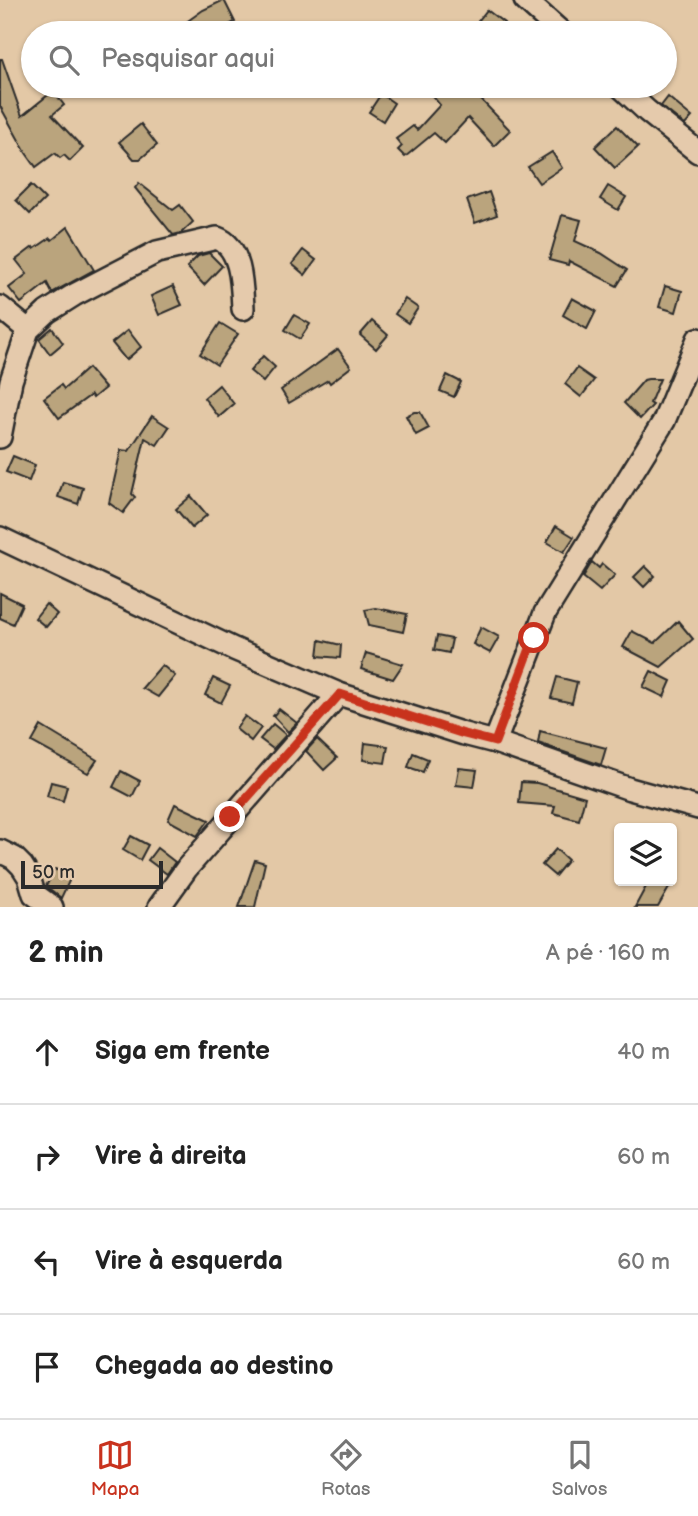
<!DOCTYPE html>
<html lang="pt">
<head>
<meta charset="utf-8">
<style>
  :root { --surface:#fff; --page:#f6f6f6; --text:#222; --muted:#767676; --line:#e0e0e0; --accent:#c8321e }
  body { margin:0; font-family:"Balsamiq Sans",sans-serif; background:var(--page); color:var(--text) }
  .controls { position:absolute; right:21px; bottom:21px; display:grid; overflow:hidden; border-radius:7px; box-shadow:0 2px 5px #0004 }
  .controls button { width:63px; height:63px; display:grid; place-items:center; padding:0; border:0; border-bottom:2px solid var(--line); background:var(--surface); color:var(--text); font:35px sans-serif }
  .scale { position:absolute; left:21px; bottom:18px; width:142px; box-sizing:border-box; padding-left:7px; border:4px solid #2b2b2b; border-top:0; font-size:19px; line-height:24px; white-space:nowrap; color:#2b2b2b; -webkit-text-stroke:5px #e5caac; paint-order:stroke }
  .stop { position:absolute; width:21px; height:21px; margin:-16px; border:5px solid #c8321e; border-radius:50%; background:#fff }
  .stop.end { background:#c8321e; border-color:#fff; box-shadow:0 2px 7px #0008 }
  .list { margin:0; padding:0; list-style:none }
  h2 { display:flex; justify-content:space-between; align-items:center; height:91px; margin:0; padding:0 28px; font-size:30px }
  h2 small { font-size:23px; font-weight:400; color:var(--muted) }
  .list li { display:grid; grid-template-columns:46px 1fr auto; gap:21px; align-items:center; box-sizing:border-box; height:105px; padding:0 28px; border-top:2px solid var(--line) }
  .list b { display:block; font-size:26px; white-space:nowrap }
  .list em { font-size:23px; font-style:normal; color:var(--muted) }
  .icon { flex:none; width:38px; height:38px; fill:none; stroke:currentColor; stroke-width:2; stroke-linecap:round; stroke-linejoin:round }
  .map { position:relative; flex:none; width:698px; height:907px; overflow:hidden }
  .search { position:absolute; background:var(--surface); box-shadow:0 2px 5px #0004; left:21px; right:21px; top:21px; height:77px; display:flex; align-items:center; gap:18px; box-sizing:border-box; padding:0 24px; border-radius:38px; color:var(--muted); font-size:26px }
  .sheet { height:511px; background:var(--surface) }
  nav { display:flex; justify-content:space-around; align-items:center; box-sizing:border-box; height:98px; border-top:2px solid var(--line); background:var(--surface); font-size:19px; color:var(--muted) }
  nav a { display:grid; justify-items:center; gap:4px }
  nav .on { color:var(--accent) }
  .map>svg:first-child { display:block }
  .building { fill:#baa47d; stroke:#2b2b2b; stroke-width:2 }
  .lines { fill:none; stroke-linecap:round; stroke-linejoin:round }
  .minor-casing { stroke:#2b2b2b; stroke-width:26 }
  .minor { stroke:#e5caac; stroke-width:21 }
  .route { stroke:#c8321e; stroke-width:9 }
</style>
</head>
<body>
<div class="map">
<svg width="698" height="907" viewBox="0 0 698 907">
  <rect width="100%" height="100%" fill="#e3c8a6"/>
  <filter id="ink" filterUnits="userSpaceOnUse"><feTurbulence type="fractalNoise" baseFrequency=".0143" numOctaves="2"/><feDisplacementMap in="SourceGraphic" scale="14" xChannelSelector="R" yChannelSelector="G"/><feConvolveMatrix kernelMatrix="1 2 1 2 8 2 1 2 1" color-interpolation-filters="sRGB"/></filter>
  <g filter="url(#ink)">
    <g class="building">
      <polygon points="224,0 235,22 213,33 171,33 203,10"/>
      <polygon points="487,10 504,23 496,33 485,33 475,25"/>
      <polygon points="0,59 2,59 22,116 53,91 64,105 52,115 83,148 70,161 64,155 60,158 55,153 36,167 26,153 0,106"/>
      <polygon points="424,86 468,86 510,130 494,146 468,118 445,143 434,133 405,157 398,150 402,146 396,139 413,126 417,130 440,105"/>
      <polygon points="381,94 394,103 383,121 369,112"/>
      <polygon points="668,97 692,117 685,125 661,106"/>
      <polygon points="141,124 157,145 140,159 134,159 119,142"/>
      <polygon points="617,126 638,147 615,168 595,147"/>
      <polygon points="552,152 562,168 539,183 528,167"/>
      <polygon points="139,183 173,210 180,205 193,222 181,233 173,235 135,188"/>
      <polygon points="31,185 45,199 30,214 16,200"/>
      <polygon points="608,186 626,197 618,210 600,199"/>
      <polygon points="489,192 497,215 475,223 467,200"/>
      <polygon points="562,215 581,220 575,241 601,253 627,270 617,286 569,261 568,265 549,260"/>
      <polygon points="68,227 94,270 52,293 47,283 21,303 9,288 27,274 16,260 33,247 34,249 50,238 52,240"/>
      <polygon points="303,250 316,260 305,275 292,264"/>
      <polygon points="209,253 222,266 204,285 187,267 198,256"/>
      <polygon points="173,286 182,305 159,315 151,296"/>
      <polygon points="665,286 682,291 676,312 659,307"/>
      <polygon points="572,298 596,311 587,329 563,315"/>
      <polygon points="405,299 418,308 408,323 395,314"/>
      <polygon points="294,315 310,324 300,339 285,330"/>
      <polygon points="372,321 388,335 376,349 360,335"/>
      <polygon points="220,323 238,334 217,365 200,354"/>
      <polygon points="52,328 63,343 50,354 39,339"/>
      <polygon points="128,330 141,347 126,360 112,343"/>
      <polygon points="338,349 351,367 330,383 328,380 289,403 281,390"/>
      <polygon points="263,356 275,367 263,382 250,371"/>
      <polygon points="88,368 105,388 93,398 91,395 59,418 44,398 61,385 64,389"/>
      <polygon points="577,368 594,380 581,397 565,384"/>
      <polygon points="447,375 461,382 454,397 440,391"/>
      <polygon points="648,379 660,379 650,403 653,405 640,419 624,403 644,380"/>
      <polygon points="219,385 234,404 219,417 204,398"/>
      <polygon points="414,412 420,412 429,428 416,435 406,416"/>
      <polygon points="152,416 169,427 157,445 145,438 132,494 135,497 123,513 109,503 121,450 129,451"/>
      <polygon points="13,456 35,465 29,481 6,472"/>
      <polygon points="63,482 83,488 78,504 58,497"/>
      <polygon points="191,496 207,515 192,528 176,509"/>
      <polygon points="556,526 574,537 564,552 547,542"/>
      <polygon points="592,562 599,568 602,564 615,575 600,591 583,577"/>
      <polygon points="645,566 655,576 644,587 634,577"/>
      <polygon points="0,593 22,604 13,624 0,618"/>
      <polygon points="46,604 57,614 46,627 35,618"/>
      <polygon points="376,608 407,614 403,632 369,625 365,610"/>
      <polygon points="678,621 693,639 661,667 623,647 632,631 655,643"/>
      <polygon points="481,627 499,637 490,653 473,644"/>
      <polygon points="437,636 452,639 449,653 434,650"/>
      <polygon points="320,640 341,645 340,658 318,656"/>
      <polygon points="366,653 403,664 393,679 361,669"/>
      <polygon points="162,665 175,676 158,697 142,688"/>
      <polygon points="651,671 671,681 664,697 643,687"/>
      <polygon points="557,677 577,682 572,703 551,698"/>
      <polygon points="213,678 230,686 221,703 205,695"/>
      <polygon points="279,709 297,723 288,732 273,716"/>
      <polygon points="245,716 261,728 251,741 236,729"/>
      <polygon points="273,724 286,735 273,749 260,739"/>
      <polygon points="41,726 97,760 88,773 32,742"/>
      <polygon points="540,731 606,748 601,765 538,743"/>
      <polygon points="317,739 337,758 324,770 306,751"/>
      <polygon points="365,743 388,746 385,763 363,760"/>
      <polygon points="413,753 428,759 423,772 408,767"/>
      <polygon points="459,768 477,770 474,787 456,785"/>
      <polygon points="121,771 140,781 132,797 113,787"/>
      <polygon points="51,782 67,786 63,801 47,796"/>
      <polygon points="521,782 537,783 585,797 579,820 553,813 555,806 519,803"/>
      <polygon points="175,804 209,820 197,836 168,820"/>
      <polygon points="131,836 148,845 140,860 123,850"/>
      <polygon points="157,848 175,862 167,874 148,860"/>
      <polygon points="556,849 568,860 555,876 542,865"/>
      <polygon points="255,860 265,863 255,907 239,907"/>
      <polygon points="55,869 71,877 61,898 46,886"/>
      <polygon points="649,881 673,881 658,907 635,907"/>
    </g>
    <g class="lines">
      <defs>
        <g id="minor">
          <polyline points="525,0 562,33"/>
          <polyline points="620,86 647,111 698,152"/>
          <polyline points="0,307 28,330"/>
          <path d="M0 437 11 381 28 330 47 312 74 295 157 252 217 238C242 247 242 287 243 309"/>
          <polyline points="0,538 234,649 339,694 464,734 495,742 630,789 698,808"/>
          <polyline points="495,742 545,613 664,421 698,339"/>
          <polyline points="0,851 14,858 22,866 29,877 34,894 52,907"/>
          <polyline points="159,907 187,868 339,694"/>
        </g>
      </defs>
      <use href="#minor" class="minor-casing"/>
      <use href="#minor" class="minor"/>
    </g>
  </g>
  <g class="lines" filter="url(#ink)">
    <polyline class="route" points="230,817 340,694 464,734 495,742 534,638"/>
  </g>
</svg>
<div class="controls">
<button><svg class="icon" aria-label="layers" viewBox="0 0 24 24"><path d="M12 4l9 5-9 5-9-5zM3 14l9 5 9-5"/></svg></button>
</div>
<div class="scale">50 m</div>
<div class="stop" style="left:534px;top:638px"></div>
<div class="stop end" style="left:230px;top:817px"></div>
<div class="search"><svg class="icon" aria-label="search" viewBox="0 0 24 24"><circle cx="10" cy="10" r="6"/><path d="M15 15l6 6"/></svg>Pesquisar aqui</div>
</div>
<section class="sheet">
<h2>2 min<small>A pé · 160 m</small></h2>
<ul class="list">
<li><svg class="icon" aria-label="ahead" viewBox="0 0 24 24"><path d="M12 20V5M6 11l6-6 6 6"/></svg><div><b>Siga em frente</b></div><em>40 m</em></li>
<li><svg class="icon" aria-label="right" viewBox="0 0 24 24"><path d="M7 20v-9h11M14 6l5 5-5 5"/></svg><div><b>Vire à direita</b></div><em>60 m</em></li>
<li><svg class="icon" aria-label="left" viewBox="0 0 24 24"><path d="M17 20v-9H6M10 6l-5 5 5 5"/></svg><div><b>Vire à esquerda</b></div><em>60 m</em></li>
<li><svg class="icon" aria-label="arrive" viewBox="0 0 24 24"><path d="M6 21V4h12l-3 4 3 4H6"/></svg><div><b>Chegada ao destino</b></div></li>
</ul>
</section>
<nav>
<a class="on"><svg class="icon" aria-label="map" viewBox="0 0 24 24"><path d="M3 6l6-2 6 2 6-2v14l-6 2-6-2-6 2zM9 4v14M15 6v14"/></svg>Mapa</a>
<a><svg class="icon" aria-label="directions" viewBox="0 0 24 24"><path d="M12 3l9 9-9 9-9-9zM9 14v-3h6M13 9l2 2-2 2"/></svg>Rotas</a>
<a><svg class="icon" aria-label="saved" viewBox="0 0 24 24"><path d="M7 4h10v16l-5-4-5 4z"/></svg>Salvos</a>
</nav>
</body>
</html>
